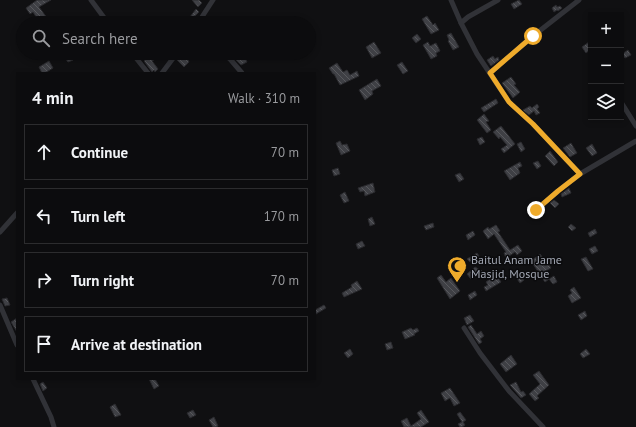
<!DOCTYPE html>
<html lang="en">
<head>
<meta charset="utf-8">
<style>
  :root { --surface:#0c0c0e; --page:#1a1a1c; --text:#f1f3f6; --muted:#9a9b9e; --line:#2c2c2e }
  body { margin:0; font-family:"PT Sans",sans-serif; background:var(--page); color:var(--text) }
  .controls { position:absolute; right:12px; top:12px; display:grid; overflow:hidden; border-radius:0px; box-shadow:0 2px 6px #0003 }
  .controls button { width:36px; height:36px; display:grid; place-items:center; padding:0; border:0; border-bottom:1px solid var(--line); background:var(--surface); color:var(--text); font:20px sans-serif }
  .stop { position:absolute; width:12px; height:12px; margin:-9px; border:3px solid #efab2b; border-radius:50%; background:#fff }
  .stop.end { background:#efab2b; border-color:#fff; box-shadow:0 1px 4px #0008 }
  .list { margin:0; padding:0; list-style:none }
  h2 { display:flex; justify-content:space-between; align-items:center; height:52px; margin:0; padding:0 16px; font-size:17px }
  h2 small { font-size:13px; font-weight:400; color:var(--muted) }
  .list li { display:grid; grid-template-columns:26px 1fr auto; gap:12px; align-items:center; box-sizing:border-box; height:56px; margin:0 8px 8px; padding:0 8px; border:1px solid var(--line); border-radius:0px }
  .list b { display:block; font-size:15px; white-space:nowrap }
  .list em { font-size:13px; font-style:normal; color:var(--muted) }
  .icon { flex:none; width:22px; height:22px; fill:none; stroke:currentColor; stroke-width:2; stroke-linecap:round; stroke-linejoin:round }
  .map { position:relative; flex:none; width:636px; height:427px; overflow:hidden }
  .search { position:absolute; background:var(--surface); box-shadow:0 2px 6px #0003; left:16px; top:16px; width:300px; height:44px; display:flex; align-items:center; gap:10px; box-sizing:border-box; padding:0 14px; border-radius:22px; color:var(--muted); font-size:15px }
  .panel { position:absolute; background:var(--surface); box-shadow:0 2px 6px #0003; left:16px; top:72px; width:300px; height:308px; border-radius:0px }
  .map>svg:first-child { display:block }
  .building { fill:url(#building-back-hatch); stroke:#2a2a2e }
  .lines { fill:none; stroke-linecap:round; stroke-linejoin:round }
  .street { stroke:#313237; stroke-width:5 }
  .route { stroke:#efab2b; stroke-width:5 }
  .labels { text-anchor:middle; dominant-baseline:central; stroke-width:3; stroke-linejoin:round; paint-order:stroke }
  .poi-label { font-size:12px; fill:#a2a7b3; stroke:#0b0b0d; text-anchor:start }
</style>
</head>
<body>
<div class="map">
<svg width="636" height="427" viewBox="0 0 636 427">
  <defs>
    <pattern id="building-back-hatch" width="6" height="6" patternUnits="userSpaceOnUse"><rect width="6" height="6" fill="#3f4045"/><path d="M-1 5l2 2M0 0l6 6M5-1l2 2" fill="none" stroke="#58595d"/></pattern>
  </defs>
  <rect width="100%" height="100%" fill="#101012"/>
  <g class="building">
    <polygon points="37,0 51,0 39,7 47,18 40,23 33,12 30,14 26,8"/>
    <polygon points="192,0 199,0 202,3 198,7"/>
    <polygon points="519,0 522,4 514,9 511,4"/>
    <polygon points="556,5 557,7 560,6 562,8 558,11 557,10 554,12 552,8"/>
    <polygon points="196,9 199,12 196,15 187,21"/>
    <polygon points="427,16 433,25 435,23 439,30 431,34 422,19"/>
    <polygon points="208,17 219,23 205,23"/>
    <polygon points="451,33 459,47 453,50 448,41 449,40 447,35"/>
    <polygon points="417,34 421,39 416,43 412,38"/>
    <polygon points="374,42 381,53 372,58 366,47"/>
    <polygon points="428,42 430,46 436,43 440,51 436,53 437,56 431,59 423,45"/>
    <polygon points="589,42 591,45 591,49 586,53 582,47"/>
    <polygon points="628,50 631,55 625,58 622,54"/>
    <polygon points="70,53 73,60 68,62 64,56"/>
    <polygon points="143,53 164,53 152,61 158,69 155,72 154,70 152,72 144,61 145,60 141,55"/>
    <polygon points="184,53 190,53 193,56 188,60 189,62 184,67 177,60"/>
    <polygon points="229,53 250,53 244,56 247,62 241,65"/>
    <polygon points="493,56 495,59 498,57 499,60 491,66 487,60"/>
    <polygon points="49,61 53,68 45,73 42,73 39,67"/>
    <polygon points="402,62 408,71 403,74 397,65"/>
    <polygon points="337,63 343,72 347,70 350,75 357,71 359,76 340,85 334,74 333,74 329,68"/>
    <polygon points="511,77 516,84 514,85 520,92 513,98 502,83"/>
    <polygon points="377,79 381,86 372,91 373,94 365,100 359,90"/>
    <polygon points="496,99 498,103 484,112 481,108"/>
    <polygon points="537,104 539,107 537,109 540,113 536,115 534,111 529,115 523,110 530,106 532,108"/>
    <polygon points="484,114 489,121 486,122 491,130 487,133 477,120"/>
    <polygon points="501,126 515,144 504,153 501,149 507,145 500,137 499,139 493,132"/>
    <polygon points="482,137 485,142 480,145 477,139"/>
    <polygon points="340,141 342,145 347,144 350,151 341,155 336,143"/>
    <polygon points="521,142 525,149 521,152 517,144"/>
    <polygon points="571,143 577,153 570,157 563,148"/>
    <polygon points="592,144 597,153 592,156 586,148"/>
    <polygon points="550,151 558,162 554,166 545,156"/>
    <polygon points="538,161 541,166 537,169 533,163"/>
    <polygon points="520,162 522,166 518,168 520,173 510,180 504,171"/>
    <polygon points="338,168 340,174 334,176 332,170"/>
    <polygon points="460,173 464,179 459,182 455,175"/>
    <polygon points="373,183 375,192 365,196 364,191 360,192 358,188"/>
    <polygon points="569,188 571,193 562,197 561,194"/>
    <polygon points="345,192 349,201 344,203 340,195"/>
    <polygon points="554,200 559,204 555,208 550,203"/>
    <polygon points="372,217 375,224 370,226 368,219"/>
    <polygon points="433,223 434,227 426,230 424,226"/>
    <polygon points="571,224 576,228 572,231 568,227"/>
    <polygon points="496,225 500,231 498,232 510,250 518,245 522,251 517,255 515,252 506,258 504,253 506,252 494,234 488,239 483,231 488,227 489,229"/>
    <polygon points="595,229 597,233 590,237 588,233"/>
    <polygon points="473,231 475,235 468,240 466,235"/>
    <polygon points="362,241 365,246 358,249 356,244"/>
    <polygon points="595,246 598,251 592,254 589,249"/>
    <polygon points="477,253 479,256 470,262 467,259"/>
    <polygon points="540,254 545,261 546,260 551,268 544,272 549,279 545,282 531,261"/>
    <polygon points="586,257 593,269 588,271 581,259"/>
    <polygon points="475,267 482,271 471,279 467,274"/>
    <polygon points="517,270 524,280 520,283 513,273"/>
    <polygon points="441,275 446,282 451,278 460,291 450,299 437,278"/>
    <polygon points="496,275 501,282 486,291 484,287 488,285 486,282"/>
    <polygon points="554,276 557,282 553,284 549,279"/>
    <polygon points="357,281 362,289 344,297 342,293 352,287 351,285"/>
    <polygon points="574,287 581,298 572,303 568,296 572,293 570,290"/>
    <polygon points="475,291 477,295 470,300 468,295"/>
    <polygon points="7,298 10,305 5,306 2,299"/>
    <polygon points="324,305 326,308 316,314 315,310"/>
    <polygon points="585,311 587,316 581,320 578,315"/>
    <polygon points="470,315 474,321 467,325 464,318"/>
    <polygon points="17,318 17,332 11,322"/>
    <polygon points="471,325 477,334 481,331 484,336 480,339 482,342 479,344 468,327"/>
    <polygon points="411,328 413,330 417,328 419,331 414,334 415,335 405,339 402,332"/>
    <polygon points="391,342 393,348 387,350 385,344"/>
    <polygon points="350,349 353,354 348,358 344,353"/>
    <polygon points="586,349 590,354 583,358 580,354"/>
    <polygon points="511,355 517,364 506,372 500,364"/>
    <polygon points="539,371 549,385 537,396 539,398 535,401 529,394 540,384 533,375"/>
    <polygon points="149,379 155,379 159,386 154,389"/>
    <polygon points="43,382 47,388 43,391 40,384"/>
    <polygon points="516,382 521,392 523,391 526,395 521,398 510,385"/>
    <polygon points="450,388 460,403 454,406 450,398 445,401 441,393"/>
    <polygon points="115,404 121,415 115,417 110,407"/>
    <polygon points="193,410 196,415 190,418 187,413"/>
    <polygon points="421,410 429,422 421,427 404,427 401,421 407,418 411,426 421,419 417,413"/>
    <polygon points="460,412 466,420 463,422 465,425 462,427 460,427 458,424 462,422 457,414"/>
    <polygon points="214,417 218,426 216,427 213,427 209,420"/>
  </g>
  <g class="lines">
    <g class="street">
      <polyline points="91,0 108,23"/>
      <polyline points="451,0 461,23"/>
      <polyline points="498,0 468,17 461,23 477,54 509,102 533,124 580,174"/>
      <polyline points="198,23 213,0"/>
      <polyline points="132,53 148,73"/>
      <polyline points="221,53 230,59 242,73"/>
      <polyline points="162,73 177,53"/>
      <polyline points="490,73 533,36 579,0"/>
      <polyline points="621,102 636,126"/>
      <polyline points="536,210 558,191 580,174 636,141"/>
      <polyline points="0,232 17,213"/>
      <polyline points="0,305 17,345"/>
      <polyline points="464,328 480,353 509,391 543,427"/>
      <polyline points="33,379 51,417 54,427"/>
    </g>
  </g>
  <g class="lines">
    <polyline class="route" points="533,36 490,73 509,102 533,124 580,174 558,191 536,210"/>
  </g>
  <defs>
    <symbol id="mosque-pin" viewBox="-11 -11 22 30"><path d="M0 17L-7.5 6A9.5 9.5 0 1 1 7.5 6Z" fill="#efab2b" stroke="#0b0b0d"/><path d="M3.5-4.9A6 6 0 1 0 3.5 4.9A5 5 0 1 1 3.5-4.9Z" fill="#111"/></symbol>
  </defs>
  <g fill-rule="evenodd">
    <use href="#mosque-pin" x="446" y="255" width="22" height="30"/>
  </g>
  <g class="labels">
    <g class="poi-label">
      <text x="471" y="259">Baitul Anam Jame<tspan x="471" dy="14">Masjid, Mosque</tspan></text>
    </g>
  </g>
</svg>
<div class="controls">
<button>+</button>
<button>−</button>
<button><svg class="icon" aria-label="layers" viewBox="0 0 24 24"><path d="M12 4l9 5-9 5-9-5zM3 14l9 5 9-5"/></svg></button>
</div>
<div class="stop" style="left:533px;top:36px"></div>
<div class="stop end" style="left:536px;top:210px"></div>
<div class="search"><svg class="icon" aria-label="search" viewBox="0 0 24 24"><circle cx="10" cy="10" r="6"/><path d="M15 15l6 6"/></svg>Search here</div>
<section class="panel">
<h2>4 min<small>Walk · 310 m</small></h2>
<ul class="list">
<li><svg class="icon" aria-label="ahead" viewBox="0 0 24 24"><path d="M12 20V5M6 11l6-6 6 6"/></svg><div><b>Continue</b></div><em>70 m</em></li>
<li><svg class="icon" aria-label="left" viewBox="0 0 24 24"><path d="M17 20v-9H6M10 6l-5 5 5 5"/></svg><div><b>Turn left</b></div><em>170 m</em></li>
<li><svg class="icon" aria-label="right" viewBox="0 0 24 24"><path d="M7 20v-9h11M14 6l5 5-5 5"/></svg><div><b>Turn right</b></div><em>70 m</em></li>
<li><svg class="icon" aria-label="arrive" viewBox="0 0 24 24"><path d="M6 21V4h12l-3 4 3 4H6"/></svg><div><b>Arrive at destination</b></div></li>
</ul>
</section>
</div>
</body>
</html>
